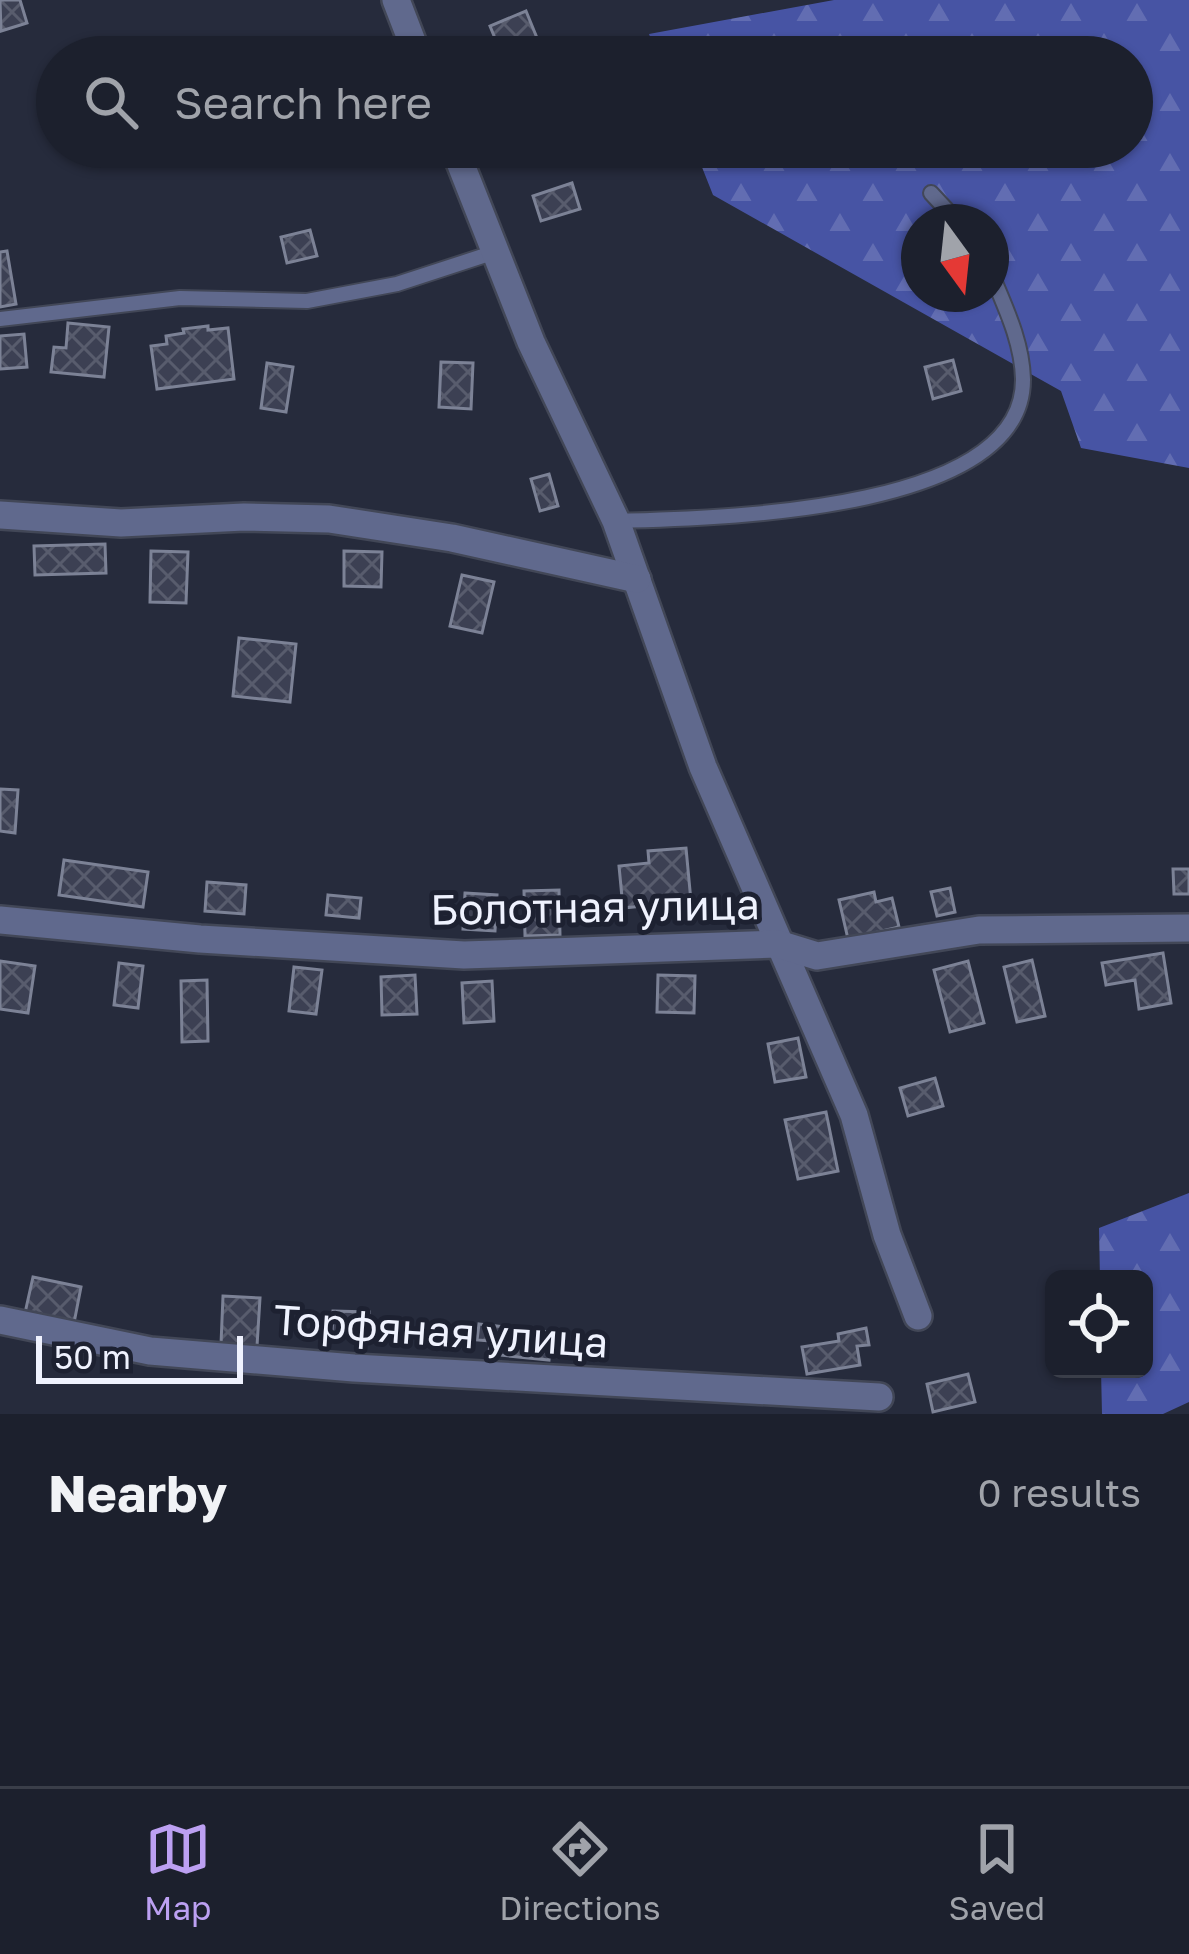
<!DOCTYPE html>
<html lang="en">
<head>
<meta charset="utf-8">
<style>
  :root { --surface:#1c202d; --page:#252835; --text:#f1f3f6; --muted:#a0a3aa; --line:#3a3e49; --accent:#bca0f2 }
  body { margin:0; font-family:"Golos Text",sans-serif; background:var(--page); color:var(--text) }
  .controls { position:absolute; right:36px; bottom:36px; display:grid; overflow:hidden; border-radius:18px; box-shadow:0 3px 9px #0004 }
  .controls button { width:108px; height:108px; display:grid; place-items:center; padding:0; border:0; border-bottom:3px solid var(--line); background:var(--surface); color:var(--text); font:60px sans-serif }
  .compass { position:absolute; left:901px; top:204px; width:108px; height:108px; border-radius:50%; background:var(--surface); box-shadow:0 3px 9px #0004; rotate:165deg }
  .scale { position:absolute; left:36px; bottom:30px; width:207px; box-sizing:border-box; padding-left:12px; border:6px solid #eff2fe; border-top:0; font-size:33px; line-height:42px; white-space:nowrap; color:#eff2fe; -webkit-text-stroke:9px #1d2131; paint-order:stroke }
  .list { margin:0; padding:0; list-style:none }
  h2 { display:flex; justify-content:space-between; align-items:center; height:156px; margin:0; padding:0 48px; font-size:51px }
  h2 small { font-size:39px; font-weight:400; color:var(--muted) }
  .icon { flex:none; width:66px; height:66px; fill:none; stroke:currentColor; stroke-width:2; stroke-linecap:round; stroke-linejoin:round }
  .map { position:relative; flex:none; width:1189px; height:1414px; overflow:hidden }
  .search { position:absolute; background:var(--surface); box-shadow:0 3px 9px #0004; left:36px; right:36px; top:36px; height:132px; display:flex; align-items:center; gap:30px; box-sizing:border-box; padding:0 42px; border-radius:66px; color:var(--muted); font-size:45px }
  .sheet { height:372px; background:var(--surface) }
  nav { display:flex; justify-content:space-around; align-items:center; box-sizing:border-box; height:168px; border-top:3px solid var(--line); background:var(--surface); font-size:33px; color:var(--muted) }
  nav a { display:grid; justify-items:center; gap:6px }
  nav .on { color:var(--accent) }
  .map>svg:first-child { display:block }
  .forest { fill:url(#forest-firs); fill-rule:evenodd }
  .building { fill:url(#building-cross-hatch); stroke:#7c8296; stroke-width:3 }
  .lines { fill:none; stroke-linecap:round; stroke-linejoin:round }
  .service-casing { stroke:#424757; stroke-width:18 }
  .minor-casing { stroke:#424757; stroke-width:32 }
  .service { stroke:#60698d; stroke-width:14 }
  .minor { stroke:#60698d; stroke-width:27 }
  .labels { text-anchor:middle; dominant-baseline:central; stroke-width:10; stroke-linejoin:round; paint-order:stroke }
  .street-label { font-size:42px; fill:#eff2fe; stroke:#1d2131 }
</style>
</head>
<body>
<div class="map">
<svg width="1189" height="1414" viewBox="0 0 1189 1414">
  <defs>
    <pattern id="forest-firs" width="22" height="20" patternUnits="userSpaceOnUse" patternTransform="scale(3)"><rect width="22" height="20" fill="#4754a4"/><path d="M5 1l3.5 6h-7zM16 11l3.5 6h-7z" fill="#626db2"/></pattern>
    <pattern id="building-cross-hatch" width="8" height="8" patternUnits="userSpaceOnUse" patternTransform="scale(3)"><rect width="8" height="8" fill="#3c4053"/><path d="M0 0l8 8M0 8l8-8" fill="none" stroke="#585c6d"/></pattern>
  </defs>
  <rect width="100%" height="100%" fill="#262b3c"/>
  <g class="forest">
    <path d="M834 0H1189V468L1081 448 1061 391 713 195 694 147H1132V57H658L649 34ZM919 222H991V294H919Z"/>
    <polygon points="1189,1193 1189,1402 1163,1414 1102,1414 1101,1369 1144,1369 1144,1279 1100,1279 1099,1228"/>
  </g>
  <g class="building">
    <polygon points="0,0 20,0 27,23 1,31"/>
    <polygon points="526,11 537,38 501,53 490,26"/>
    <polygon points="572,183 580,209 541,221 533,196"/>
    <polygon points="310,230 317,256 287,263 281,237"/>
    <polygon points="7,251 16,304 0,307 0,252"/>
    <polygon points="68,323 109,327 104,377 51,372 54,347 66,348"/>
    <polygon points="208,326 208,330 228,328 234,379 157,389 151,346 167,344 166,336 184,333 183,329"/>
    <polygon points="24,334 27,367 0,369 0,336"/>
    <polygon points="953,360 961,391 933,399 925,367"/>
    <polygon points="441,362 473,363 471,409 439,407"/>
    <polygon points="267,363 293,367 286,412 261,408"/>
    <polygon points="549,474 558,506 540,511 531,479"/>
    <polygon points="105,544 106,573 35,575 34,546"/>
    <polygon points="151,551 188,552 186,603 150,602"/>
    <polygon points="344,551 382,552 381,587 344,586"/>
    <polygon points="462,575 494,582 482,633 450,626"/>
    <polygon points="239,638 296,644 290,702 233,696"/>
    <polygon points="0,789 18,790 15,833 0,831"/>
    <polygon points="686,848 692,912 654,915 653,905 623,908 619,866 649,863 648,851"/>
    <polygon points="64,860 148,872 143,907 59,895"/>
    <polygon points="1173,869 1189,869 1189,894 1174,894"/>
    <polygon points="207,882 246,885 244,914 205,911"/>
    <polygon points="950,888 955,912 937,916 931,892"/>
    <polygon points="559,890 560,935 525,936 524,891"/>
    <polygon points="874,892 876,902 892,898 899,927 848,939 839,900"/>
    <polygon points="465,893 497,895 495,931 463,929"/>
    <polygon points="328,895 361,898 359,918 326,915"/>
    <polygon points="1163,953 1171,1003 1139,1009 1135,980 1106,985 1102,963"/>
    <polygon points="1032,960 1045,1016 1017,1022 1004,967"/>
    <polygon points="0,961 35,966 28,1013 0,1009"/>
    <polygon points="968,961 984,1023 950,1032 934,970"/>
    <polygon points="119,963 143,966 138,1008 114,1005"/>
    <polygon points="294,967 322,970 316,1014 289,1011"/>
    <polygon points="415,975 417,1014 382,1015 381,977"/>
    <polygon points="658,975 695,976 694,1013 657,1012"/>
    <polygon points="207,980 208,1041 182,1042 181,981"/>
    <polygon points="492,981 494,1021 464,1023 462,983"/>
    <polygon points="798,1038 806,1077 775,1082 768,1044"/>
    <polygon points="935,1078 943,1106 908,1116 900,1088"/>
    <polygon points="826,1112 838,1171 798,1179 785,1120"/>
    <polygon points="33,1277 81,1287 74,1323 25,1313"/>
    <polygon points="223,1296 260,1298 257,1346 221,1344"/>
    <polygon points="333,1311 369,1312 368,1334 332,1333"/>
    <polygon points="479,1324 551,1332 549,1360 489,1354 490,1341 477,1340"/>
    <polygon points="866,1328 869,1345 857,1346 860,1365 807,1374 802,1347 839,1341 838,1334"/>
    <polygon points="968,1374 975,1402 933,1412 927,1384"/>
  </g>
  <g class="lines">
    <defs>
      <g id="service">
        <polyline points="931,193 958,222"/>
        <polyline points="0,319 180,298 307,301 397,284 495,252"/>
        <path d="M616 521C708 518 1024 515 1023 379 1022 341 1005 307 991 273"/>
      </g>
      <g id="minor">
        <polyline points="396,0 418,57"/>
        <polyline points="454,147 531,342 616,521 703,767 854,1115 887,1235 918,1316"/>
        <polyline points="0,515 121,523 244,517 329,519 452,538 637,579"/>
        <polyline points="0,920 200,939 464,955 778,944 817,956 979,930 1189,928"/>
        <polyline points="0,1320 150,1351 354,1368 879,1397"/>
      </g>
    </defs>
    <use href="#service" class="service-casing"/>
    <use href="#minor" class="minor-casing"/>
    <use href="#service" class="service"/>
    <use href="#minor" class="minor"/>
  </g>
  <g class="labels">
    <g class="street-label">
      <text transform="translate(595 906) rotate(-1)">Болотная улица</text>
      <text transform="translate(441 1330) rotate(4)">Торфяная улица</text>
    </g>
  </g>
</svg>
<div class="controls">
<button><svg class="icon" aria-label="locate" viewBox="0 0 24 24"><circle cx="12" cy="12" r="6"/><path d="M12 2v4M12 18v4M2 12h4M18 12h4"/></svg></button>
</div>
<svg class="compass" viewBox="-18 -18 36 36"><path d="M0-13l5 13h-10z" fill="#e53935"/><path d="M0 13l5-13h-10z" fill="#a0a3aa"/></svg>
<div class="scale">50 m</div>
<div class="search"><svg class="icon" aria-label="search" viewBox="0 0 24 24"><circle cx="10" cy="10" r="6"/><path d="M15 15l6 6"/></svg>Search here</div>
</div>
<section class="sheet">
<h2>Nearby<small>0 results</small></h2>
<ul class="list">
</ul>
</section>
<nav>
<a class="on"><svg class="icon" aria-label="map" viewBox="0 0 24 24"><path d="M3 6l6-2 6 2 6-2v14l-6 2-6-2-6 2zM9 4v14M15 6v14"/></svg>Map</a>
<a><svg class="icon" aria-label="directions" viewBox="0 0 24 24"><path d="M12 3l9 9-9 9-9-9zM9 14v-3h6M13 9l2 2-2 2"/></svg>Directions</a>
<a><svg class="icon" aria-label="saved" viewBox="0 0 24 24"><path d="M7 4h10v16l-5-4-5 4z"/></svg>Saved</a>
</nav>
</body>
</html>
